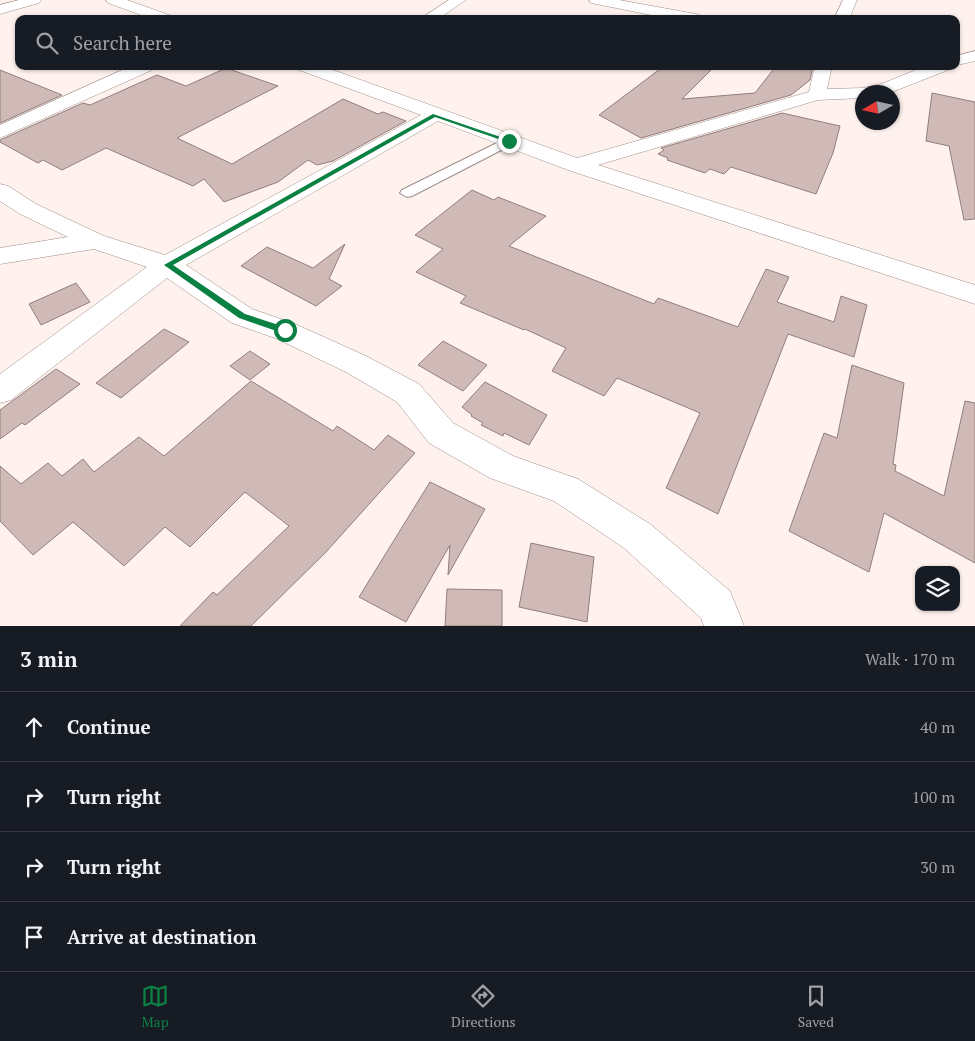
<!DOCTYPE html>
<html lang="en">
<head>
<meta charset="utf-8">
<style>
  :root { --surface:#171b24; --page:#20242c; --text:#f1f3f6; --muted:#9ea1a6; --line:#363941; --accent:#0b8043 }
  body { margin:0; font-family:"PT Serif",serif; background:var(--page); color:var(--text) }
  .controls { position:absolute; right:15px; bottom:15px; display:grid; overflow:hidden; border-radius:10px; box-shadow:0 1px 4px #0004 }
  .controls button { width:45px; height:45px; display:grid; place-items:center; padding:0; border:0; border-bottom:1px solid var(--line); background:var(--surface); color:var(--text); font:25px sans-serif }
  .compass { position:absolute; left:855px; top:85px; width:45px; height:45px; border-radius:50%; background:var(--surface); box-shadow:0 1px 4px #0004; rotate:261deg }
  .stop { position:absolute; width:15px; height:15px; margin:-11px; border:4px solid #0b8043; border-radius:50%; background:#fff }
  .stop.end { background:#0b8043; border-color:#fff; box-shadow:0 1px 5px #0008 }
  .list { margin:0; padding:0; list-style:none }
  h2 { display:flex; justify-content:space-between; align-items:center; height:65px; margin:0; padding:0 20px; font-size:21px }
  h2 small { font-size:16px; font-weight:400; color:var(--muted) }
  .list li { display:grid; grid-template-columns:32px 1fr auto; gap:15px; align-items:center; box-sizing:border-box; height:70px; padding:0 20px; border-top:1px solid var(--line) }
  .list b { display:block; font-size:19px; white-space:nowrap }
  .list em { font-size:16px; font-style:normal; color:var(--muted) }
  .icon { flex:none; width:28px; height:28px; fill:none; stroke:currentColor; stroke-width:2; stroke-linecap:round; stroke-linejoin:round }
  .map { position:relative; flex:none; width:975px; height:626px; overflow:hidden }
  .search { position:absolute; background:var(--surface); box-shadow:0 1px 4px #0004; left:15px; right:15px; top:15px; height:55px; display:flex; align-items:center; gap:12px; box-sizing:border-box; padding:0 18px; border-radius:10px; color:var(--muted); font-size:19px }
  .sheet { height:345px; background:var(--surface) }
  nav { display:flex; justify-content:space-around; align-items:center; box-sizing:border-box; height:70px; border-top:1px solid var(--line); background:var(--surface); font-size:14px; color:var(--muted) }
  nav a { display:grid; justify-items:center; gap:2px }
  nav .on { color:var(--accent) }
  .map>svg:first-child { display:block }
  .building { fill:#cfbab7; stroke:#927e7b }
  .lines { fill:none; stroke-linecap:round; stroke-linejoin:round }
  .service-casing { stroke:#9f8d86; stroke-width:2 }
  .minor-casing { stroke:#9f8d86; stroke-width:1 }
  .service { fill:#fff; fill-rule:evenodd }
  .minor { fill:#fff; fill-rule:evenodd }
  .route { fill:#0b8043 }
</style>
</head>
<body>
<div class="map">
<svg width="975" height="626" viewBox="0 0 975 626">
  <rect width="100%" height="100%" fill="#fff2ee"/>
  <g class="building">
    <polygon points="664,66 715,66 682,99 755,93 776,66 813,66 810,80 791,95 641,138 599,115"/>
    <polygon points="226,68 278,86 177,138 232,164 343,99 378,114 383,112 406,121 333,161 317,165 308,160 278,182 224,202 204,179 193,186 106,148 62,170 43,160 38,163 0,142 0,140 83,103 90,105 157,75 186,86"/>
    <polygon points="0,70 62,95 0,123"/>
    <polygon points="932,93 975,102 975,219 964,220 949,146 926,141"/>
    <polygon points="782,113 840,126 833,153 816,194 731,167 724,174 710,169 705,173 667,160 668,158 658,154 664,150 661,148"/>
    <polygon points="472,190 494,200 498,197 546,216 509,246 654,304 658,298 738,327 766,269 789,277 777,302 834,322 841,296 867,305 854,357 788,334 718,514 666,488 700,413 617,378 604,396 552,371 566,348 525,329 524,330 460,303 466,296 416,272 443,249 415,235"/>
    <polygon points="345,244 329,279 342,286 316,306 241,266 267,247 313,268"/>
    <polygon points="76,283 90,302 41,325 29,304"/>
    <polygon points="164,329 189,342 121,398 96,383"/>
    <polygon points="443,341 487,365 463,391 418,365"/>
    <polygon points="250,351 270,364 250,380 230,366"/>
    <polygon points="852,365 904,383 893,464 896,465 895,471 944,496 965,401 975,403 975,563 884,513 869,572 789,531 824,433 837,438"/>
    <polygon points="56,369 80,384 25,425 22,423 0,439 0,410"/>
    <polygon points="251,381 333,431 337,426 374,450 388,435 415,453 326,552 251,626 180,626 213,592 217,595 289,526 245,492 190,547 165,527 124,566 73,522 33,555 0,521 0,466 21,484 48,463 62,476 83,459 94,472 139,437 164,456"/>
    <polygon points="485,382 547,415 529,445 504,433 503,436 481,425 483,423 471,416 472,415 462,407"/>
    <polygon points="430,482 485,509 448,575 450,545 406,622 359,597"/>
    <polygon points="531,543 594,557 587,622 519,607"/>
    <polygon points="447,589 502,590 502,626 445,626"/>
  </g>
  <g class="lines">
    <defs>
      <polygon id="service" points="509,137 513,138 515,141 513,144 412,196 407,197 400,193 402,190"/>
      <g id="minor">
        <polygon points="19,0 41,0 39,3 0,14 0,5"/>
        <polygon points="106,0 127,0 172,16 174,19 152,19 108,3"/>
        <polygon points="449,0 466,0 438,19 420,19"/>
        <polygon points="589,0 619,0 696,14 701,16 703,19 671,19 591,3"/>
        <polygon points="843,0 857,0 849,19 834,19"/>
        <polygon points="975,51 975,61 953,66 956,66 956,56"/>
        <polygon points="131,66 154,66 152,70 0,138 0,125"/>
        <polygon points="297,66 322,66 577,158 809,92 815,66 832,66 827,89 863,88 881,84 926,66 950,66 948,70 892,92 862,92 862,98 818,100 598,165 975,285 975,304 568,170 438,121 186,265 252,309 295,324 366,356 419,384 453,423 513,456 578,479 650,524 730,591 744,626 704,626 701,618 624,548 554,501 490,478 429,443 397,402 346,372 275,338 232,323 167,278 11,400 0,403 0,374 147,267 94,249 0,264 0,248 68,237 20,214 0,201 0,184 8,186 36,204 104,236 165,255 421,115 299,70"/>
      </g>
    </defs>
    <use href="#service" class="service-casing"/>
    <use href="#minor" class="minor-casing"/>
    <use href="#service" class="service"/>
    <use href="#minor" class="minor"/>
  </g>
  <polygon class="route" points="433,114 512,141 507,142 435,117 173,265 245,314 288,328 288,333 285,334 239,318 164,265"/>
</svg>
<div class="controls">
<button><svg class="icon" aria-label="layers" viewBox="0 0 24 24"><path d="M12 4l9 5-9 5-9-5zM3 14l9 5 9-5"/></svg></button>
</div>
<svg class="compass" viewBox="-18 -18 36 36"><path d="M0-13l5 13h-10z" fill="#e53935"/><path d="M0 13l5-13h-10z" fill="#9ea1a6"/></svg>
<div class="stop" style="left:285px;top:330px"></div>
<div class="stop end" style="left:509px;top:141px"></div>
<div class="search"><svg class="icon" aria-label="search" viewBox="0 0 24 24"><circle cx="10" cy="10" r="6"/><path d="M15 15l6 6"/></svg>Search here</div>
</div>
<section class="sheet">
<h2>3 min<small>Walk · 170 m</small></h2>
<ul class="list">
<li><svg class="icon" aria-label="ahead" viewBox="0 0 24 24"><path d="M12 20V5M6 11l6-6 6 6"/></svg><div><b>Continue</b></div><em>40 m</em></li>
<li><svg class="icon" aria-label="right" viewBox="0 0 24 24"><path d="M7 20v-9h11M14 6l5 5-5 5"/></svg><div><b>Turn right</b></div><em>100 m</em></li>
<li><svg class="icon" aria-label="right" viewBox="0 0 24 24"><path d="M7 20v-9h11M14 6l5 5-5 5"/></svg><div><b>Turn right</b></div><em>30 m</em></li>
<li><svg class="icon" aria-label="arrive" viewBox="0 0 24 24"><path d="M6 21V4h12l-3 4 3 4H6"/></svg><div><b>Arrive at destination</b></div></li>
</ul>
</section>
<nav>
<a class="on"><svg class="icon" aria-label="map" viewBox="0 0 24 24"><path d="M3 6l6-2 6 2 6-2v14l-6 2-6-2-6 2zM9 4v14M15 6v14"/></svg>Map</a>
<a><svg class="icon" aria-label="directions" viewBox="0 0 24 24"><path d="M12 3l9 9-9 9-9-9zM9 14v-3h6M13 9l2 2-2 2"/></svg>Directions</a>
<a><svg class="icon" aria-label="saved" viewBox="0 0 24 24"><path d="M7 4h10v16l-5-4-5 4z"/></svg>Saved</a>
</nav>
</body>
</html>
